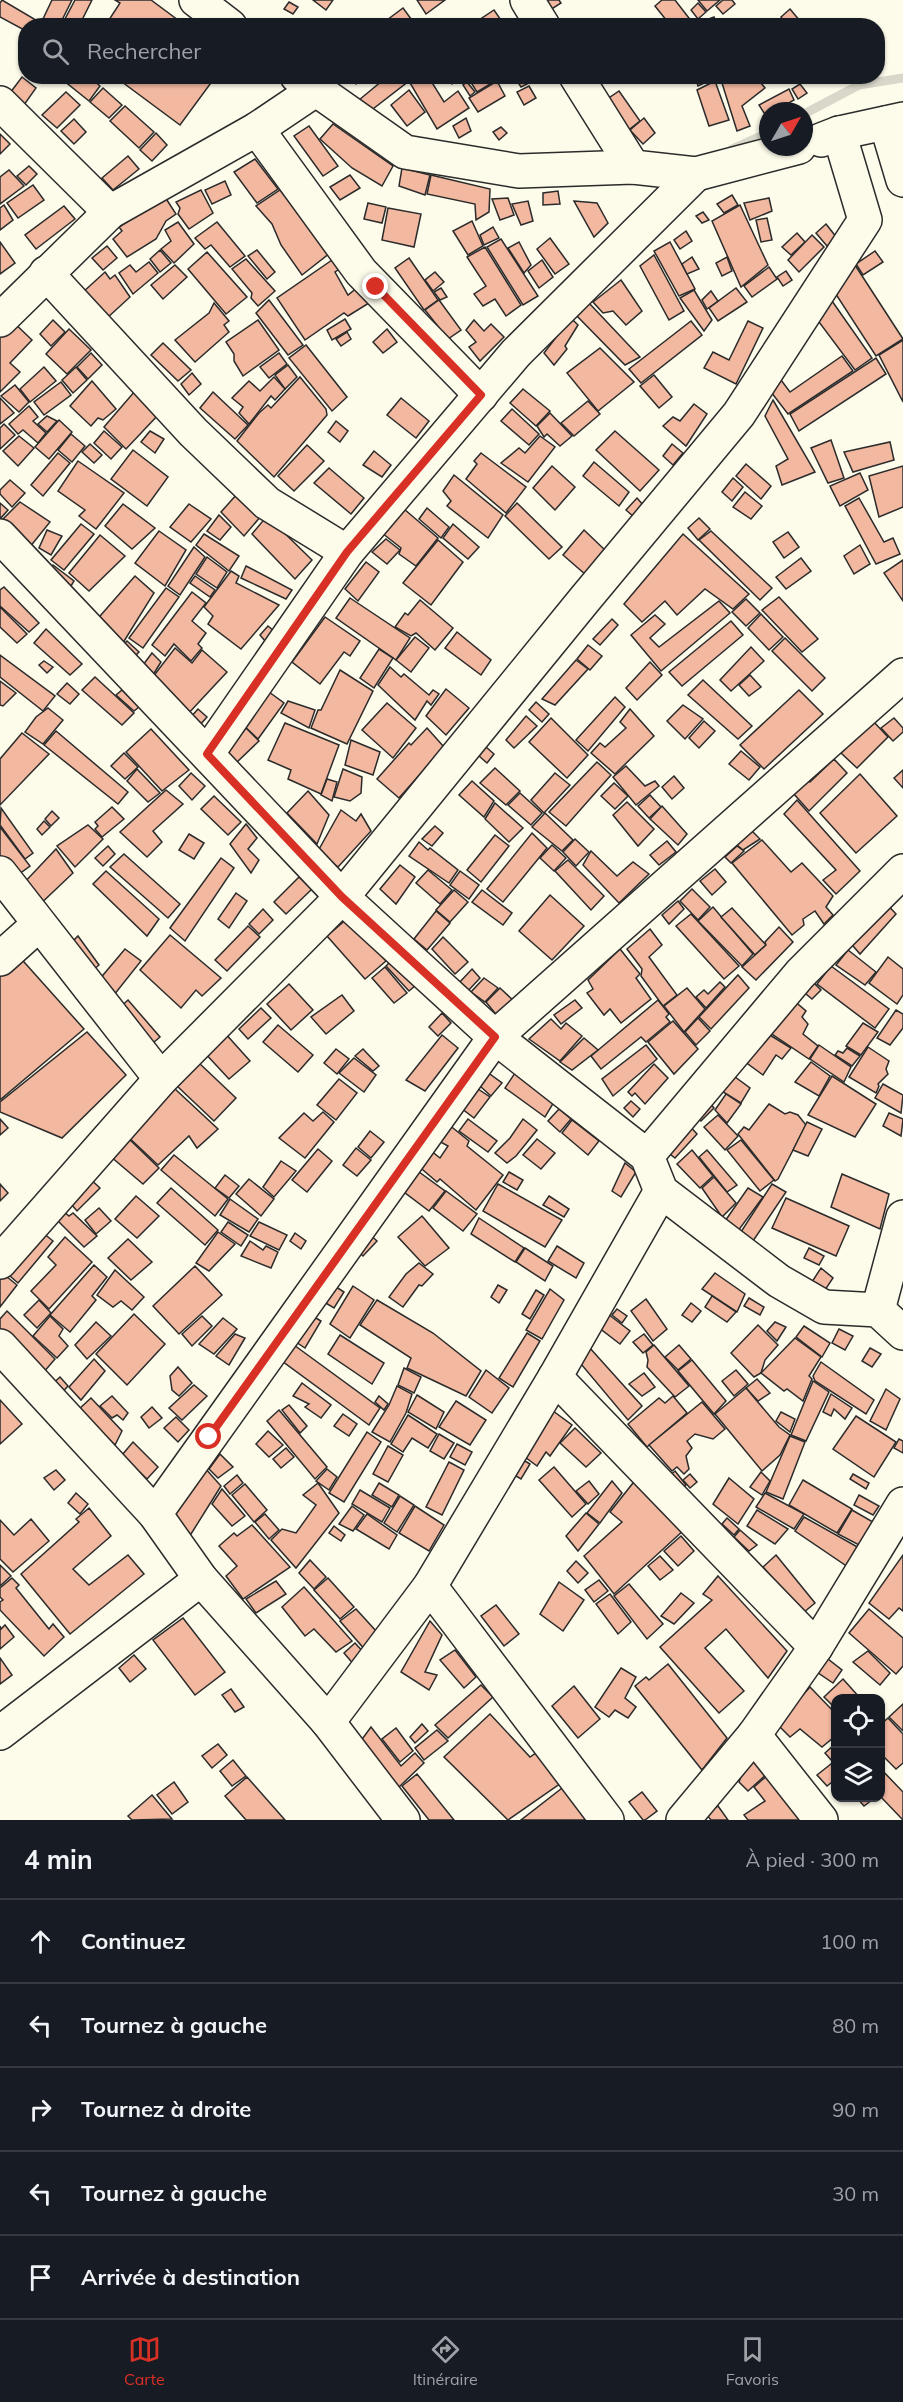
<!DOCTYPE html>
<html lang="fr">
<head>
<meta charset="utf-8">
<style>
  :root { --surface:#171b24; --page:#242831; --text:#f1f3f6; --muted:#9ea1a6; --line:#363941; --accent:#d93025 }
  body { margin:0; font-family:Mulish,sans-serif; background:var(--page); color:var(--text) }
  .controls { position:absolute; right:18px; bottom:18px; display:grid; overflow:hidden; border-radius:12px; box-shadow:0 2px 4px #0004 }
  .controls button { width:54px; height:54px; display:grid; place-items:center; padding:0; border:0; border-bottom:2px solid var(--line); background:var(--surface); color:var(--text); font:30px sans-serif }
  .compass { position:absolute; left:759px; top:102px; width:54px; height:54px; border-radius:50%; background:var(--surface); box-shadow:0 2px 4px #0004; rotate:51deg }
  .stop { position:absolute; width:18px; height:18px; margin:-14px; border:4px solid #d93025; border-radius:50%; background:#fff }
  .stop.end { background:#d93025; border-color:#fff; box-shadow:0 2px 6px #0008 }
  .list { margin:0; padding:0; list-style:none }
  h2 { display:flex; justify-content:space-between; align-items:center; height:78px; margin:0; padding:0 24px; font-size:26px }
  h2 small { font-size:20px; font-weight:400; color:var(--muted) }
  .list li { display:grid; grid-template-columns:39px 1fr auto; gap:18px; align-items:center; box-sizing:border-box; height:84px; padding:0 24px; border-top:2px solid var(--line) }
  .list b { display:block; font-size:22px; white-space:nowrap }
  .list em { font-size:20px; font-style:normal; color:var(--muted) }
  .icon { flex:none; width:33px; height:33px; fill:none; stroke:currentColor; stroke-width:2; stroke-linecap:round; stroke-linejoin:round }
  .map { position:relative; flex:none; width:903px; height:1820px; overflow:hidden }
  .search { position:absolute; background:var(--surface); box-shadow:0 2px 4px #0004; left:18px; right:18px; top:18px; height:66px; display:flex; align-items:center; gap:15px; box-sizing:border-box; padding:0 21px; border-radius:24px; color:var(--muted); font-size:22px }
  .sheet { height:498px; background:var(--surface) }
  nav { display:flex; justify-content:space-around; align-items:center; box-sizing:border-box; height:84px; border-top:2px solid var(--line); background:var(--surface); font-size:16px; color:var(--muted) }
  nav a { display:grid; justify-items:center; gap:3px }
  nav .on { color:var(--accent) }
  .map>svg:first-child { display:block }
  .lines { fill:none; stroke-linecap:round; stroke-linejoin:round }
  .stream { stroke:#d8d7c9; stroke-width:9 }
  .building { fill:#f2b8a0; stroke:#2b2b2b; stroke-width:1.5 }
  .minor-casing { stroke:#2b2b2b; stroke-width:36 }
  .minor { stroke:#fdfbea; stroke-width:33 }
  .route { stroke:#d93025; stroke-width:8 }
</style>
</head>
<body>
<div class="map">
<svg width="903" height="1820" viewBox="0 0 903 1820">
  <rect width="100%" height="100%" fill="#fdfbea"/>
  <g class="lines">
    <g class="stream">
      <polyline points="804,114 859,85 903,78"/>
      <polyline points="732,149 768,133"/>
    </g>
  </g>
  <g class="building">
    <polygon points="2,0 46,26 26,26 26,31 0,17 0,3"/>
    <polygon points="52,0 72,0 59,26 50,26 42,21"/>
    <polygon points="75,0 92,0 79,26 65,19"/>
    <polygon points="115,0 151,0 186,26 105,26 120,3"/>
    <polygon points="313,0 333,0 326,10"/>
    <polygon points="417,0 445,0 426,14"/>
    <polygon points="540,0 559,0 561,3 547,12"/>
    <polygon points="662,0 675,0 692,22 688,26 671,26 655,6"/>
    <polygon points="698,0 720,0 707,11"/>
    <polygon points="723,0 732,0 735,4 723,14 716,6"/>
    <polygon points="289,2 298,7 293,14 284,9"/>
    <polygon points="698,3 706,12 698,19 691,10"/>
    <polygon points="403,8 414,23 411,26 379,26"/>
    <polygon points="790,9 800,21 795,26 788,26 781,17"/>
    <polygon points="494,10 505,26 483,26 479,20"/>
    <polygon points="714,17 717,26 699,26 698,23"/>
    <polygon points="66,76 89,76 100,86 89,101 63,80"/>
    <polygon points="114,76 216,76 180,125"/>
    <polygon points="351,76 367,76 356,84"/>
    <polygon points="388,76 399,76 405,84 369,112 359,100"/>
    <polygon points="406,76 428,76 444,102 458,91 469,108 437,129"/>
    <polygon points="446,76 462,76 452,84"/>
    <polygon points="476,76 496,76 497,80 477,92 470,81"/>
    <polygon points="514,76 541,76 541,77 521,87"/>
    <polygon points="695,76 715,76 715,78 698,86"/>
    <polygon points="731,76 769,76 761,83 765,88 742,106 750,126 737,131 722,83"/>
    <polygon points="22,77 36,88 24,105 10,93"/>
    <polygon points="497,81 505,96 478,112 469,98"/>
    <polygon points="715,81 729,120 709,126 697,90"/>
    <polygon points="467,82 475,92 470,96 463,85"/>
    <polygon points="800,84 807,93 798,99 792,89"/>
    <polygon points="529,86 536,98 524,105 517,92"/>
    <polygon points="103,88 122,105 109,118 90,102"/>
    <polygon points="789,89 794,100 775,111 768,111 766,116 759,105"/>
    <polygon points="409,90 425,112 407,126 391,105"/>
    <polygon points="619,91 640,121 626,132 603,102"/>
    <polygon points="66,92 80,105 57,128 42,115"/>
    <polygon points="125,106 154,132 139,148 110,121"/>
    <polygon points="466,118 471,131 459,138 453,126"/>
    <polygon points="644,118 655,133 643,144 630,130"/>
    <polygon points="74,119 86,132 74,144 61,131"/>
    <polygon points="333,124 393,166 382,186 352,168 320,139"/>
    <polygon points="309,126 338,166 323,176 294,136"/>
    <polygon points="501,127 507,133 499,140 493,132"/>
    <polygon points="156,133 167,145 152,161 140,150"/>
    <polygon points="0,134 10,144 0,154"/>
    <polygon points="128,156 139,169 113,190 102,178"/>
    <polygon points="255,159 278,189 257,203 234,172"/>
    <polygon points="29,166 37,174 26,185 17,176"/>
    <polygon points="402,168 430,175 425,195 399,186"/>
    <polygon points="9,170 24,186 0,204 0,177"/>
    <polygon points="350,175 360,188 340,200 330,187"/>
    <polygon points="431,175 490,189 489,212 476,220 475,204 427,194"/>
    <polygon points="225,181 231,195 212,204 205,190"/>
    <polygon points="33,185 44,200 18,218 7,203"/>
    <polygon points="201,190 213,213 189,229 178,214 180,208 176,202"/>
    <polygon points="280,190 330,253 302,275 281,245 272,224 256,206"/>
    <polygon points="558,191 560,204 543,205 543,193"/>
    <polygon points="732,195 738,205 724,213 717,204"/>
    <polygon points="165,197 176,214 166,221 156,239 127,257 113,239 122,231 119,227"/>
    <polygon points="508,198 514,215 500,220 492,199"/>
    <polygon points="769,198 772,211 750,220 744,203"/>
    <polygon points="528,201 533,221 521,225 512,204"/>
    <polygon points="574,201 597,203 608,223 594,237"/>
    <polygon points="368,203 386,207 382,223 364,219"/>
    <polygon points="4,205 13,220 0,230 0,208"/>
    <polygon points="740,205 768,265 741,287 712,221"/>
    <polygon points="64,206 75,219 36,249 25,235"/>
    <polygon points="388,208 421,214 414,247 382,240"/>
    <polygon points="703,212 709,220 702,223 696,216"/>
    <polygon points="767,218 772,240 761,242 756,220"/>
    <polygon points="472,221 483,246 468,255 453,231"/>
    <polygon points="178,222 194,244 174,263 161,249 171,241 165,230"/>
    <polygon points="217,222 245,256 230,267 211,245 205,249 195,238"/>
    <polygon points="826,224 837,238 827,246 816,233"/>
    <polygon points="493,227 499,238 484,245 480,235"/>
    <polygon points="686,231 692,241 680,249 674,240"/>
    <polygon points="797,233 805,242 791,255 782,247"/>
    <polygon points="812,235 824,247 799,272 788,260"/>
    <polygon points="550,238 569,264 555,274 537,249"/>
    <polygon points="501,239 538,296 523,305 487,247"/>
    <polygon points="0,242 15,263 0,274"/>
    <polygon points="519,242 531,265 524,273 508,248"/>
    <polygon points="670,242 695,289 679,296 654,251"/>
    <polygon points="107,246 117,258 103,270 92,258"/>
    <polygon points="485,247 521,305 506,316 495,299 483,306 474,294 486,286 467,257"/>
    <polygon points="160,250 171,263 160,272 150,259"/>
    <polygon points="257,250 275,272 267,279 248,256"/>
    <polygon points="875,251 883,262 863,275 856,264"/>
    <polygon points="207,252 247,297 226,314 188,269"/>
    <polygon points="654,255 684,311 669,320 640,266"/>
    <polygon points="692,257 699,269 687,274 682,264"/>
    <polygon points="727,257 732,271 722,276 716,263"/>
    <polygon points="335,258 341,268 335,272 348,295 358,287 369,303 348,316 344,313 305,340 277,298"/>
    <polygon points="409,258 438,300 424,310 395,268"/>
    <polygon points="246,259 275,291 258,306 251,298 252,293 232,269"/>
    <polygon points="542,260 553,277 539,288 528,271"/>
    <polygon points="149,262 158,273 133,294 119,273 130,265 136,272"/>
    <polygon points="175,265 187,277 163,299 151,285"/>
    <polygon points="855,265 903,339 876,356 828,282"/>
    <polygon points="769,267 777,279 752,297 744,286"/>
    <polygon points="786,271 792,280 783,286 777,277"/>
    <polygon points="105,272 110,279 115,275 130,297 106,319 82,293"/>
    <polygon points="435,272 444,282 433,291 425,280"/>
    <polygon points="621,280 642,311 626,325 613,311 603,313 593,302"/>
    <polygon points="441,288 447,297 440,300 434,292"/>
    <polygon points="736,288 747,302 718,321 709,308"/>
    <polygon points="694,290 712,320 704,331 680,298"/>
    <polygon points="711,291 718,301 707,309 702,300"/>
    <polygon points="269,300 303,345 288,355 256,313"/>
    <polygon points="439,300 461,330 448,339 425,310"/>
    <polygon points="832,301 872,358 855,370 813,314"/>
    <polygon points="214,303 229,321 224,325 229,332 195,362 175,340 209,313"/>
    <polygon points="589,303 640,357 625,365 576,315"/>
    <polygon points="9,318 32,340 10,363 20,372 0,392 0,329"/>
    <polygon points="571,318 578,325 565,346 567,349 554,365 544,353"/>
    <polygon points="345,319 351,329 332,340 327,330"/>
    <polygon points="53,320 65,332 51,346 40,334"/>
    <polygon points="258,320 279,350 243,376 234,361 234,354 226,342"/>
    <polygon points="474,320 484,331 491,324 504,337 480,361 469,347 476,342 466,330"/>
    <polygon points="691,321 702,335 641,383 629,369"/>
    <polygon points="748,321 763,328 736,384 704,368 713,352 729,360"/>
    <polygon points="69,329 91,350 67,374 46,354"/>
    <polygon points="387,329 397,342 383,353 373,342"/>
    <polygon points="347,332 351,339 341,346 336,339"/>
    <polygon points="903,340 903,402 879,355"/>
    <polygon points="163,343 191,370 178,381 151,355"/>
    <polygon points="306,345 347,397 332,411 289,358"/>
    <polygon points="600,348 634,382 598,411 567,373"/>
    <polygon points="91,353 102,365 88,379 77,367"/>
    <polygon points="279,353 287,364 269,378 260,367"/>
    <polygon points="842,356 853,371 788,414 771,392 781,380 790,392"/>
    <polygon points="876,358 886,374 799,431 790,414"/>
    <polygon points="288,365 297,377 285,389 275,375"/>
    <polygon points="44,367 56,381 30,402 20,389"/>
    <polygon points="76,367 87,380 73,393 62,380"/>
    <polygon points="192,373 201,384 189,395 181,384"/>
    <polygon points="654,375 672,397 659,408 640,386"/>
    <polygon points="274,377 285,389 275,400 271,396 249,424 239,413 243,407 232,398 249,381 260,391"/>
    <polygon points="300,377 326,409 327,415 274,477 237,441 259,413 268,405 271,408"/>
    <polygon points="92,381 116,409 103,420 98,418 91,426 70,406"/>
    <polygon points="61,382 71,395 44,415 34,402"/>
    <polygon points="15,385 29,402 19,412 1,396"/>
    <polygon points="523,389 550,411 536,426 510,403"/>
    <polygon points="135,391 159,414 126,449 104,427"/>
    <polygon points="213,392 248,425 235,439 200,408"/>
    <polygon points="0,398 14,413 0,424"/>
    <polygon points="401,398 429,421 416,438 387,415"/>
    <polygon points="773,400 815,472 782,485 776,466 788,459 765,416"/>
    <polygon points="588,401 600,414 574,436 561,423"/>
    <polygon points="694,404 707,414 686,446 663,426 673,417 680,421"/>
    <polygon points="29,406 38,417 33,421 46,433 38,443 23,430 18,434 9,424"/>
    <polygon points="512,409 539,434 529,445 501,421"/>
    <polygon points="550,413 572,436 560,446 547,434 544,437 537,426"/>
    <polygon points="47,416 57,421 47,432 38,424"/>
    <polygon points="59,420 72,432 49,459 35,447"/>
    <polygon points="336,421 348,431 340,442 328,432"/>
    <polygon points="4,424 15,435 0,449 0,428"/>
    <polygon points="104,431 122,447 111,459 94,443"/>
    <polygon points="150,431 164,439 155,453 141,442"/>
    <polygon points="615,431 659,470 640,491 596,450"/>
    <polygon points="71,434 85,446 72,462 58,450"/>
    <polygon points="19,436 34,448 18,466 3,451"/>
    <polygon points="540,436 555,447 528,482 501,463 519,448 525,453"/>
    <polygon points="831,440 844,478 828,483 811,448"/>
    <polygon points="890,442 894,460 853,472 844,452"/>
    <polygon points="90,444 102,455 94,463 82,452"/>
    <polygon points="672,444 683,453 673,465 663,456"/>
    <polygon points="307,445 324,461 294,491 278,476"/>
    <polygon points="133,450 168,477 147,506 111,479"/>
    <polygon points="374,451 391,465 382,477 363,465"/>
    <polygon points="58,453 70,463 43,496 31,485"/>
    <polygon points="481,453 526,487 506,513 466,479 477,464 474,461"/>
    <polygon points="78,461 124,493 96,529 79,516 85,510 58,491"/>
    <polygon points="594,462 629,492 619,506 583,476"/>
    <polygon points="746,464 771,486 761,499 736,476"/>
    <polygon points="552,466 575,487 555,510 533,488"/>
    <polygon points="903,466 903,507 879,517 869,476"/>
    <polygon points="329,468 364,498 351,514 314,483"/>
    <polygon points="860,473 868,490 840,506 830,486"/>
    <polygon points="454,475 503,515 488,538 447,506 451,501 443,491"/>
    <polygon points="733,478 743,487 732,501 722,492"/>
    <polygon points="10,480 25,493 12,507 0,494 0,490"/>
    <polygon points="745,492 762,506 751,519 733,507"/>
    <polygon points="237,494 261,516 244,536 221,512"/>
    <polygon points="637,498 644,506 635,518 626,510"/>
    <polygon points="859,498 884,542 893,538 900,554 876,564 845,506"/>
    <polygon points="20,502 50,522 25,553 0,522"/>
    <polygon points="0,503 8,510 0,519"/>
    <polygon points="517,503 562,547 549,559 505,516"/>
    <polygon points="123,504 155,528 132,549 105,526"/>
    <polygon points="189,504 211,519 191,542 170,527"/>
    <polygon points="427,508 449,527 441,538 419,519"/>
    <polygon points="404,509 438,538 416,566 399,554 401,548 382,533"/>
    <polygon points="219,515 231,527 220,540 207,531"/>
    <polygon points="267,516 312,560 295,579 252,534"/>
    <polygon points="699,518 710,529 698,540 688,528"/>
    <polygon points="81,524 94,534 64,570 51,560"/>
    <polygon points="453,524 479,547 468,559 443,538"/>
    <polygon points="47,530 62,536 51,555 39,548"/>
    <polygon points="584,530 606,551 586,575 563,555"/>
    <polygon points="159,531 186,550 165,586 135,563"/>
    <polygon points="711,531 772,588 760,600 699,540"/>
    <polygon points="788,532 799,547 784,558 773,542"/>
    <polygon points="204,534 239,556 229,571 196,545"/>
    <polygon points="683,534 749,594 733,609 705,589 677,615 665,601 642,622 624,604"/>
    <polygon points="100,535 125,556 89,591 69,573"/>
    <polygon points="386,539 400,550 387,564 372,552"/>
    <polygon points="438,540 463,562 431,605 403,583"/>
    <polygon points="860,545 870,564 854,574 844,556"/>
    <polygon points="194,547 205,557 180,595 168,586"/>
    <polygon points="207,557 227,572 217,588 196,574"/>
    <polygon points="801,558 811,571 786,589 776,577"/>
    <polygon points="903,560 903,601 884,573"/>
    <polygon points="366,562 379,572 358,601 345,589"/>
    <polygon points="53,565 74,581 65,596 46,575"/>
    <polygon points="246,566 292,590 286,599 241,578"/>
    <polygon points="231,571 239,576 236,583 279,605 241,649 208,624 213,616 204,607"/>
    <polygon points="135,576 154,593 121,646 94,623"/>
    <polygon points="195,576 215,590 210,597 190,583"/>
    <polygon points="4,587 39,623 29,632 0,606 0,590"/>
    <polygon points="166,588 179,597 143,648 129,638"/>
    <polygon points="192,592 206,603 192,621 206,633 198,644 202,648 191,661 174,644 165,656 152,645"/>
    <polygon points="779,597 818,639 802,652 762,610"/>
    <polygon points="350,598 410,638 396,660 336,618"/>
    <polygon points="746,599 760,613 746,626 732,612"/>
    <polygon points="420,600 453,628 435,650 416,633 411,636 395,627 405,613 408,615"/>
    <polygon points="719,601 730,613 661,671 631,635 655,615 665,624 650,638 659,647"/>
    <polygon points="0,607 27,634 17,643 0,627"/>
    <polygon points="761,614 783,637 769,650 748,628"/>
    <polygon points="325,617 360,641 350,656 344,652 320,684 292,662"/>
    <polygon points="612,619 618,625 600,645 593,639"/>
    <polygon points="731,621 743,635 682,686 669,672"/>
    <polygon points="268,626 275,632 265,641 260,635"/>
    <polygon points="46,629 82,664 70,675 34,643"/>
    <polygon points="457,632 491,660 481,675 445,648"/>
    <polygon points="415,637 429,648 411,672 396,660"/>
    <polygon points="785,638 825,678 812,691 772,651"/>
    <polygon points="127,641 139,652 134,657 122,646"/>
    <polygon points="588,645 602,656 590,670 577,659"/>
    <polygon points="751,647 764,661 731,691 720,680"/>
    <polygon points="175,648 192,663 202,650 227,672 186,716 149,682"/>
    <polygon points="379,649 393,658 374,688 360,678"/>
    <polygon points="152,653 161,662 151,678 140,669"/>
    <polygon points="0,655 55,696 43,711 0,677"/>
    <polygon points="576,660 588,669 555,705 542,699"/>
    <polygon points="44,661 53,667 47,673 39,665"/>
    <polygon points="650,662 662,675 637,700 626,688"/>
    <polygon points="390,667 401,677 404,674 429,695 433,690 439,694 431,705 427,701 415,720 378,685"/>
    <polygon points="340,670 373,691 347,744 311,728 318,710 321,710"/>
    <polygon points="750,675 761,687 749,696 739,685"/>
    <polygon points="95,677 134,713 122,725 82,690"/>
    <polygon points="703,680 752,726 738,739 688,695"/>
    <polygon points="0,681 16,693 3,706 0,705"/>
    <polygon points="67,683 79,694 70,704 57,694"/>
    <polygon points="446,689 469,708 446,735 426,716"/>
    <polygon points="122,690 139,707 134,711 116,695"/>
    <polygon points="799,690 823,714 764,769 740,745"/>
    <polygon points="269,692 284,703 258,739 244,726"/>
    <polygon points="615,697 625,707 588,751 576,740"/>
    <polygon points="288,701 315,710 309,728 281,713"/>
    <polygon points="536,702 549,714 542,722 529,710"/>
    <polygon points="387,703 416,728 393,758 362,730"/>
    <polygon points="683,705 703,719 685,739 667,721"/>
    <polygon points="48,708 63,720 43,744 25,732 36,717"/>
    <polygon points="198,709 207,717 198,727 190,718"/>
    <polygon points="630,709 654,736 615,774 591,753 600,743 605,747 626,728 620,722"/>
    <polygon points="526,716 537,726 514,748 506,740"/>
    <polygon points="551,718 588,755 567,778 529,742"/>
    <polygon points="894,718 903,728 903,732 893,741 881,728"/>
    <polygon points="872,720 888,737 857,768 841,753"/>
    <polygon points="704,721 715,731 699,748 689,738"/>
    <polygon points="285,723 339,745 321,794 288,779 291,770 268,760"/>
    <polygon points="246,728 259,741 236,763 225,752"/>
    <polygon points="427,728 444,747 399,798 377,779 409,743 411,745"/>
    <polygon points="151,729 189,770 162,791 126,752"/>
    <polygon points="56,731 128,792 118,804 44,745"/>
    <polygon points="22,733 49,754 0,805 0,759"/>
    <polygon points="351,740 380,752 373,775 345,765"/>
    <polygon points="486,747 494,754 487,763 479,756"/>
    <polygon points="741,751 760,767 749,780 729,764"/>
    <polygon points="124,753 138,767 125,779 111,766"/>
    <polygon points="834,759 847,773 809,811 793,793 808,780 810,782"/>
    <polygon points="597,762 611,775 566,826 549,812"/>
    <polygon points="626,766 645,786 655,781 659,786 636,805 613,777"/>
    <polygon points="495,768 520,791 506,805 480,783"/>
    <polygon points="137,769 160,793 148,802 127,781"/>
    <polygon points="343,769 362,777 361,793 350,801 334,797"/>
    <polygon points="903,770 903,788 894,778"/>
    <polygon points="191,773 205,786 192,800 179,786"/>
    <polygon points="555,773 570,785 544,813 531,800"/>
    <polygon points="860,774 897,816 856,853 820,813"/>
    <polygon points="674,776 684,788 672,799 662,787"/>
    <polygon points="327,779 337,782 332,801 321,795"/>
    <polygon points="472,781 494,801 484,817 459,795"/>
    <polygon points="614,783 628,796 615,809 601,796"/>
    <polygon points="166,790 183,804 153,831 162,842 147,857 120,832"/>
    <polygon points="308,791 329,815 317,844 287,813"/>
    <polygon points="520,793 542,813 531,825 508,805"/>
    <polygon points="650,795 661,807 649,818 638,806"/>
    <polygon points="214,796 241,822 228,835 201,809"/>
    <polygon points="797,800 860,871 836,894 823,880 836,870 784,814"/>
    <polygon points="627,802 654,829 638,846 613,815"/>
    <polygon points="495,803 523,828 509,842 485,819"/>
    <polygon points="662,806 687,834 678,845 650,819"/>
    <polygon points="112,807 124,819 102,837 95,829 98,826 95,822"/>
    <polygon points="1,808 33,853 25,859 0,825"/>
    <polygon points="341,810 356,821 361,814 371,831 338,867 318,851"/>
    <polygon points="52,811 59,818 51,826 45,819"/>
    <polygon points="545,813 573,840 562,851 532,827"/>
    <polygon points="44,821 50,827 42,835 37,829"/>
    <polygon points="246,824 257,838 248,849 259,860 251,873 230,844"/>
    <polygon points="88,825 103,839 75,867 57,846"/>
    <polygon points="435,826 443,833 432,846 422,839"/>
    <polygon points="0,827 30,866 15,877 0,857"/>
    <polygon points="752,831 760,839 743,850 737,845"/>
    <polygon points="532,833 547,848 503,902 487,889"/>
    <polygon points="189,834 204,843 194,859 179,850"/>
    <polygon points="495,835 509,846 481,882 467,870"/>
    <polygon points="575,839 589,852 576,866 563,852"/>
    <polygon points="762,840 791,872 802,863 833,896 826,907 833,915 824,924 815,911 803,919 804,925 792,935 732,863"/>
    <polygon points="667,841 676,852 659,865 650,855"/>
    <polygon points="419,842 428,850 430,848 458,870 449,883 409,856"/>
    <polygon points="552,845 566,858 554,871 540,858"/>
    <polygon points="108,846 115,854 103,866 95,858"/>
    <polygon points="737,846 744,851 731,863 725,857"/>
    <polygon points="56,849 73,873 35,909 21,886"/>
    <polygon points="591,851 617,876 633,862 649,874 619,903 583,865"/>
    <polygon points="124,854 180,904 168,918 110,867"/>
    <polygon points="221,858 234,868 185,941 170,928"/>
    <polygon points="568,860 604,896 591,910 555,871"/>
    <polygon points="400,865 415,877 396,904 380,889"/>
    <polygon points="715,869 726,882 712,895 700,881"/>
    <polygon points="428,870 452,890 440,904 416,883"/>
    <polygon points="106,871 159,919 147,936 93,884"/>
    <polygon points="460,871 479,885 469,899 450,885"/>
    <polygon points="299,877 312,889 286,914 274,902"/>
    <polygon points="692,889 710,907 698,920 680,901"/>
    <polygon points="454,890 468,902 450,922 436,910"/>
    <polygon points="482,890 512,913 503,925 472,902"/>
    <polygon points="236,893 247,901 229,928 218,919"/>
    <polygon points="550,895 584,926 552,960 519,931"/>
    <polygon points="883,900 896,914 860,954 847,939"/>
    <polygon points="678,901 684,909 669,924 662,915"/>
    <polygon points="713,907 753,954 742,966 698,921"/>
    <polygon points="732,908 766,945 755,955 721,917"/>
    <polygon points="263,909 273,920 259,934 249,924"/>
    <polygon points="436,911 450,923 427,950 414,939"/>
    <polygon points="691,914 739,966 724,979 676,926"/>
    <polygon points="348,918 386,961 365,979 327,936"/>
    <polygon points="248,926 260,937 227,971 215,960"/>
    <polygon points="779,927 793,942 756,980 742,967 766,945 765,942"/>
    <polygon points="650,929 662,945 649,957 677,995 663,1006 641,976 642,969 627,949"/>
    <polygon points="170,935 221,978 202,996 196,990 181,1008 140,970"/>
    <polygon points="78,936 99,965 85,977 66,948"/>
    <polygon points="443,937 468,962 455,974 432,949"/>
    <polygon points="125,949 141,961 110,1000 93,987"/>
    <polygon points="620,949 640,974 636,978 651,999 621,1023 610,1009 604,1015 587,993 593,989 588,980"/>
    <polygon points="848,950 876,972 865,985 836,965"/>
    <polygon points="16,953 84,1029 0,1100 0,967"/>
    <polygon points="888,957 903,969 903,995 897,1004 869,983"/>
    <polygon points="392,960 416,985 409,991 386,966"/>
    <polygon points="831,966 889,1009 875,1028 817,984"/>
    <polygon points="385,967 407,993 394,1003 372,978"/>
    <polygon points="472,969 480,978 467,992 458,984"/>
    <polygon points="738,975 749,988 711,1029 699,1017"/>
    <polygon points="484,978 498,988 485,1002 471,992"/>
    <polygon points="810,979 821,990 812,999 800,989"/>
    <polygon points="720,982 725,987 706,1008 696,997 704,990 708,994"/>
    <polygon points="289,984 313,1010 291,1030 267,1004"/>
    <polygon points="500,988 516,1003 499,1018 486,1002"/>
    <polygon points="687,988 705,1009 684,1032 664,1006"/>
    <polygon points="342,995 354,1011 326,1034 311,1017"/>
    <polygon points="792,999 806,1011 802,1017 808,1024 803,1034 818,1046 809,1059 766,1030"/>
    <polygon points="128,1000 160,1037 147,1048 115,1012"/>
    <polygon points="575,1000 582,1008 561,1024 554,1015"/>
    <polygon points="658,1000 669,1014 666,1017 670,1022 646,1042 641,1037 601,1069 591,1056"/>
    <polygon points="261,1008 271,1018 248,1039 239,1029"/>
    <polygon points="896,1010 903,1014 903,1028 890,1045 877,1038"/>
    <polygon points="442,1013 451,1023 438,1036 429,1027"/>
    <polygon points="698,1018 710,1031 696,1045 685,1032"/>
    <polygon points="551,1019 561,1029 566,1023 582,1036 560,1061 529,1039"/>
    <polygon points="673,1021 698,1049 674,1074 648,1042"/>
    <polygon points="863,1023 878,1032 861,1055 846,1046"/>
    <polygon points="278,1025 313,1055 298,1072 263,1042"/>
    <polygon points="87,1032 126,1075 62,1138 0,1112 0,1102"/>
    <polygon points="224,1032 250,1061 229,1079 203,1051"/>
    <polygon points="765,1032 791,1048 782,1059 776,1055 763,1075 744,1061"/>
    <polygon points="442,1035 458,1048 425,1091 406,1080"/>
    <polygon points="584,1038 598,1050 572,1070 560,1062"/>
    <polygon points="646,1045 657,1059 613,1096 602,1079"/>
    <polygon points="819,1045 851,1067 844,1082 810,1059"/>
    <polygon points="868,1047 889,1061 886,1069 888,1074 878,1084 879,1086 876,1093 849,1077"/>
    <polygon points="847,1048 860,1056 852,1066 835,1055 838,1051 843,1053"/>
    <polygon points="336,1049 349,1059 337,1074 324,1063"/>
    <polygon points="363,1049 379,1066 373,1071 355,1056"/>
    <polygon points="354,1058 376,1075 364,1092 339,1073"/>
    <polygon points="811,1062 830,1076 819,1096 795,1082"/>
    <polygon points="199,1063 236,1098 214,1121 177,1086"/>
    <polygon points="654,1064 668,1078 645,1104 635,1093 632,1096 628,1092"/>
    <polygon points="479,1066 502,1083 491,1096 470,1077"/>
    <polygon points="515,1073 554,1102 545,1117 505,1088"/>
    <polygon points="731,1074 750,1088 741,1103 720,1090"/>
    <polygon points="832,1076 876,1104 855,1137 808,1115"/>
    <polygon points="339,1079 357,1093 336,1120 317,1105"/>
    <polygon points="883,1084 903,1095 901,1113 875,1098"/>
    <polygon points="475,1087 490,1097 474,1118 461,1108"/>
    <polygon points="174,1088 218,1129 197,1148 189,1136 158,1165 124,1133"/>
    <polygon points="726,1094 741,1104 727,1123 715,1110"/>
    <polygon points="706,1098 714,1108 701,1121 693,1114"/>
    <polygon points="631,1101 640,1109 633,1117 624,1108"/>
    <polygon points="769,1104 785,1114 790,1112 798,1115 806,1125 778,1179 775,1181 738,1134 744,1127 749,1130"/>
    <polygon points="559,1109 571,1119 560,1132 548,1121"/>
    <polygon points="323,1112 334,1122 305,1158 279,1138 304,1113 313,1121"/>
    <polygon points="889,1113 903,1119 901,1136 883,1126"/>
    <polygon points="718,1115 738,1136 725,1150 704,1127"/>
    <polygon points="0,1119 8,1128 0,1135"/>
    <polygon points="468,1119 497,1141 488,1152 459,1131"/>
    <polygon points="523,1119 537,1130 516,1156 507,1163 495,1153 510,1138"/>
    <polygon points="572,1120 599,1141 588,1155 562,1133"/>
    <polygon points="686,1122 697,1134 675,1158 662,1148"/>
    <polygon points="807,1122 822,1129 808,1156 793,1150"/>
    <polygon points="448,1124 469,1141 467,1146 503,1175 476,1210 440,1179 437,1182 416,1164 430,1150 440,1158 448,1146 437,1140"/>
    <polygon points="370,1131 384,1142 371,1158 358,1147"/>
    <polygon points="128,1138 159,1168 143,1184 110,1156"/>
    <polygon points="537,1139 555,1153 541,1169 523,1155"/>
    <polygon points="741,1140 774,1180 760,1191 727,1150"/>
    <polygon points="356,1148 371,1160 357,1176 343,1165"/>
    <polygon points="318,1149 332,1161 307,1192 292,1180"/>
    <polygon points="692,1150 713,1176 700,1188 677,1164"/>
    <polygon points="707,1150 737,1185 727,1192 699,1157"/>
    <polygon points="174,1155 228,1199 215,1216 161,1170"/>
    <polygon points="281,1161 296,1171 274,1197 263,1187"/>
    <polygon points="625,1163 636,1172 621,1197 612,1191"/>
    <polygon points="415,1169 445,1191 429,1211 400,1189"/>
    <polygon points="509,1172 523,1180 517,1190 503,1182"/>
    <polygon points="842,1174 889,1194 880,1229 831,1207"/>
    <polygon points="225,1175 239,1186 229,1198 215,1188"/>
    <polygon points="87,1176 100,1188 77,1211 66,1198"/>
    <polygon points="714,1177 736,1203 722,1217 702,1188"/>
    <polygon points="249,1179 274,1199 261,1216 236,1194"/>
    <polygon points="0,1184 8,1193 0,1201"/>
    <polygon points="498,1184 562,1220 545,1247 483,1211"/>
    <polygon points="772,1184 786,1192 749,1247 737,1238"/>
    <polygon points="171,1188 218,1230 205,1245 157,1203"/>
    <polygon points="748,1188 763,1197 735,1235 723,1224"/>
    <polygon points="446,1191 477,1214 463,1231 433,1208"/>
    <polygon points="136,1196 159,1216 137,1238 115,1219"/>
    <polygon points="549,1196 569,1209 564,1217 543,1205"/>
    <polygon points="786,1198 849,1226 836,1256 772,1228"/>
    <polygon points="230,1199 258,1219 249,1232 220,1215"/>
    <polygon points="58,1207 69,1216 73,1213 97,1236 84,1247 52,1215"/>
    <polygon points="99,1208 111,1221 96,1234 85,1220"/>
    <polygon points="422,1216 449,1248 425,1266 398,1237"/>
    <polygon points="479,1218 524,1248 515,1262 471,1234"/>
    <polygon points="228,1222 248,1235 241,1246 221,1232"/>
    <polygon points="259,1222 287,1235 279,1250 250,1236"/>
    <polygon points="37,1228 53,1241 18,1283 3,1270"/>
    <polygon points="365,1230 377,1241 363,1256 351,1245"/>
    <polygon points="218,1232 235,1244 209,1271 196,1263"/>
    <polygon points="295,1233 306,1241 301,1249 290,1241"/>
    <polygon points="65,1237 92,1262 49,1309 31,1291 56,1265 48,1257"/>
    <polygon points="128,1239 152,1262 131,1280 108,1258"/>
    <polygon points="250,1241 263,1250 266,1246 278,1252 271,1268 241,1256"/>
    <polygon points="557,1246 584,1263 576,1278 548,1261"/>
    <polygon points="525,1248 553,1266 545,1281 516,1262"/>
    <polygon points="809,1248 824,1256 819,1265 804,1258"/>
    <polygon points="419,1263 433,1274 422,1286 419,1285 403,1307 389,1297 406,1274"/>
    <polygon points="94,1265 107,1277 92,1296 96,1300 70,1332 50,1315"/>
    <polygon points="195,1266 222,1295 179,1334 153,1306"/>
    <polygon points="821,1268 833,1278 819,1299 806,1291"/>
    <polygon points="115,1270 144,1297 132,1310 121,1301 113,1307 97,1295"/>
    <polygon points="1,1272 17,1285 0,1307 0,1274"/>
    <polygon points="715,1273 745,1294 737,1312 702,1289"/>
    <polygon points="330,1283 344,1292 334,1308 319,1299"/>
    <polygon points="498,1285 507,1290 499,1303 491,1297"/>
    <polygon points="353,1286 374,1300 350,1338 330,1324"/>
    <polygon points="550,1289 564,1300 542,1339 526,1330"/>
    <polygon points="536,1290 544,1295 530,1319 522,1314"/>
    <polygon points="712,1296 736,1312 727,1322 705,1307"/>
    <polygon points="749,1298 764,1307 760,1315 744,1306"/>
    <polygon points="646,1299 667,1329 653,1341 631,1311"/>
    <polygon points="39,1300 51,1313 37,1328 24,1315"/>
    <polygon points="377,1300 433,1333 481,1371 466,1396 407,1368 411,1358 360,1325"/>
    <polygon points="691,1303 701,1311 692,1322 682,1315"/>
    <polygon points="617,1309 627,1316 622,1323 612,1315"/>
    <polygon points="7,1311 55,1359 43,1373 0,1332 0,1319"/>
    <polygon points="306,1312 321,1321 305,1348 290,1338"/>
    <polygon points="134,1314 165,1344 127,1385 96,1354"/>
    <polygon points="608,1314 630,1331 620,1344 598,1327"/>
    <polygon points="50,1316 63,1329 59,1336 68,1346 57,1358 33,1336"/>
    <polygon points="202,1316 212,1326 192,1346 182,1334"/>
    <polygon points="223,1318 237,1329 214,1354 199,1344"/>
    <polygon points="96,1322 111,1336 87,1359 75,1345"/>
    <polygon points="775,1322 786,1327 777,1341 767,1331"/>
    <polygon points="758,1325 778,1345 765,1360 761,1373 754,1377 731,1353"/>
    <polygon points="804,1326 830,1343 822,1357 796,1337"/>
    <polygon points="839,1329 853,1336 845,1350 832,1343"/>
    <polygon points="527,1333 540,1341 513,1387 499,1378"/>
    <polygon points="235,1334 245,1338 229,1365 216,1356"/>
    <polygon points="644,1334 653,1345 643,1353 633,1342"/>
    <polygon points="340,1335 384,1363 372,1384 328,1354"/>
    <polygon points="795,1338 821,1357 809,1376 812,1379 803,1401 787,1389 784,1391 761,1373"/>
    <polygon points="294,1345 380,1408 369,1425 282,1361"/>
    <polygon points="654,1345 689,1386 675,1397 647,1367 648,1360 646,1352"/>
    <polygon points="679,1345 691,1359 678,1370 665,1357"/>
    <polygon points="589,1347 642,1406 628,1420 581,1364"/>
    <polygon points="870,1348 881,1354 872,1367 862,1361"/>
    <polygon points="94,1359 105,1371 81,1400 69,1387"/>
    <polygon points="692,1360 726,1401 714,1414 678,1371"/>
    <polygon points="821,1362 874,1400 866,1414 815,1381 813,1376"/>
    <polygon points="178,1367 192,1383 179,1396 172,1390 170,1376"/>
    <polygon points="404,1368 421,1377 414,1393 398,1385"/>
    <polygon points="486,1370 509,1388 492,1413 469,1397"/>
    <polygon points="736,1370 748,1384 734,1396 722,1381"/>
    <polygon points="644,1373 655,1387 642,1396 629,1384"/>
    <polygon points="60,1377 68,1386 58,1397 49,1387"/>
    <polygon points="757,1379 770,1393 758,1401 746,1388"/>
    <polygon points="813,1381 829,1392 806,1441 791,1435"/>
    <polygon points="302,1383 331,1405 321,1418 305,1407 309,1404 293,1396"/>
    <polygon points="194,1385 207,1396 182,1420 169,1408"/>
    <polygon points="397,1386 412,1394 406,1413 390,1442 372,1432 389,1405"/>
    <polygon points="746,1388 779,1427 790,1435 780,1455 762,1471 715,1414"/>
    <polygon points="886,1389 900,1399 886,1430 870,1421"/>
    <polygon points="831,1394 852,1408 845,1419 834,1409 831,1416 823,1412"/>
    <polygon points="417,1395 444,1412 436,1429 408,1412"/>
    <polygon points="112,1396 128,1413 123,1420 117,1415 112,1418 100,1406"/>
    <polygon points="379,1396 388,1404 384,1410 375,1402"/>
    <polygon points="673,1396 687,1413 647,1447 628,1424 659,1398 665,1403"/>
    <polygon points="91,1398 122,1431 115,1445 78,1410"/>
    <polygon points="0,1400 22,1424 0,1444"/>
    <polygon points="456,1401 486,1420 470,1445 439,1427"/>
    <polygon points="702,1402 725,1429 713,1439 695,1434 687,1441 692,1448 686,1456 689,1469 684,1474 677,1467 672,1471 649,1445"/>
    <polygon points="289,1405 307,1426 300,1433 282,1410"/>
    <polygon points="152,1407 162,1418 149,1428 141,1417"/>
    <polygon points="549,1408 572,1425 550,1456 546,1452 537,1466 521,1454"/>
    <polygon points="279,1410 327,1467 315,1479 267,1421"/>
    <polygon points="781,1412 795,1419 790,1432 776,1421"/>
    <polygon points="343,1414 357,1424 349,1436 334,1426"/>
    <polygon points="408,1415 437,1434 428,1448 412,1438 403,1452 391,1444"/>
    <polygon points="856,1416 896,1442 874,1477 833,1449"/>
    <polygon points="176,1417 189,1430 178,1442 164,1428"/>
    <polygon points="575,1428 601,1453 586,1467 560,1443"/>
    <polygon points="268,1431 283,1445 269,1457 256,1444"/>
    <polygon points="367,1432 381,1442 344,1502 329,1493"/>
    <polygon points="439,1434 454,1443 444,1459 430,1451"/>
    <polygon points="790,1436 805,1442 783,1499 766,1492"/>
    <polygon points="899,1439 903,1441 903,1453 894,1448"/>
    <polygon points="133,1442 158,1467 147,1479 122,1455"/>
    <polygon points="457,1444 472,1452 465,1465 450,1457"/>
    <polygon points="388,1446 403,1455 388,1482 373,1474"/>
    <polygon points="286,1448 294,1457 281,1468 273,1459"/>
    <polygon points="220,1454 233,1467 218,1478 209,1469"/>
    <polygon points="520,1458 530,1464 521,1479 511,1473"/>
    <polygon points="449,1462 464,1470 442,1515 426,1507"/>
    <polygon points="554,1467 586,1504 572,1517 539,1480"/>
    <polygon points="205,1468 221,1486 191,1534 182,1543 175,1515"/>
    <polygon points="327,1469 337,1477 329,1490 316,1481"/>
    <polygon points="56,1470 65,1480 54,1490 44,1478"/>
    <polygon points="675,1471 686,1485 677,1493 666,1479"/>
    <polygon points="761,1472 770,1481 762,1495 750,1487"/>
    <polygon points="690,1474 697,1482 690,1488 683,1480"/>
    <polygon points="853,1474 869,1483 866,1489 850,1479"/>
    <polygon points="237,1475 243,1483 230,1494 224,1486"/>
    <polygon points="637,1478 685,1529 614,1594 584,1556 622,1522 610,1512"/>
    <polygon points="729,1478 754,1499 738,1524 713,1504"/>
    <polygon points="803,1480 852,1509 837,1533 789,1505"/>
    <polygon points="589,1481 599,1494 588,1504 576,1491"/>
    <polygon points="612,1481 622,1493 600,1523 587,1513"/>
    <polygon points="318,1483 339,1513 296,1568 271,1540 282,1529 296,1533 316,1505 303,1495"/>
    <polygon points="379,1483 399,1495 392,1507 372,1495"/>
    <polygon points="245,1484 267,1510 254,1522 232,1495"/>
    <polygon points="222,1489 245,1516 232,1526 212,1504"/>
    <polygon points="360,1490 390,1508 382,1522 352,1504"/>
    <polygon points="76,1493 88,1504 80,1514 68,1503"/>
    <polygon points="765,1493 804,1514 794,1529 756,1507"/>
    <polygon points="859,1495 879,1506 873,1515 854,1505"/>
    <polygon points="400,1496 414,1505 397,1532 384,1523"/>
    <polygon points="352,1506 364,1515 353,1531 339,1524"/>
    <polygon points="415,1506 444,1525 429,1551 399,1533"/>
    <polygon points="89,1508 111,1536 73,1569 89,1585 128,1555 144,1574 70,1634 21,1574 79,1522 76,1519"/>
    <polygon points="757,1510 788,1529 775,1544 747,1526"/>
    <polygon points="852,1510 873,1522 861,1546 838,1534"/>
    <polygon points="586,1513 599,1524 578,1551 566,1536"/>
    <polygon points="265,1514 279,1530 269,1539 255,1522"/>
    <polygon points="367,1514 397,1535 389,1549 356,1529"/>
    <polygon points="804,1517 861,1549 848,1567 795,1531"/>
    <polygon points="727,1518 739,1529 734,1535 722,1524"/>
    <polygon points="31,1519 49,1541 13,1572 0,1559 0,1520 14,1535"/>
    <polygon points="252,1525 290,1567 243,1599 226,1576 237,1566 219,1546 234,1533 237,1536"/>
    <polygon points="334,1526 345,1535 341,1541 329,1533"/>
    <polygon points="740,1530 757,1545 749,1551 734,1537"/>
    <polygon points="681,1536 694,1551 678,1566 664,1551"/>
    <polygon points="776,1555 815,1603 803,1613 763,1567"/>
    <polygon points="903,1555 903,1611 899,1608 889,1619 869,1603"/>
    <polygon points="660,1556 673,1570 660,1580 648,1566"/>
    <polygon points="310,1560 326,1577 314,1589 299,1573"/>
    <polygon points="576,1561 588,1573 578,1583 567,1571"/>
    <polygon points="0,1565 11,1576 0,1586"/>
    <polygon points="718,1576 787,1651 768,1678 726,1629 705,1648 744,1691 719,1713 660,1647 712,1600 703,1594"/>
    <polygon points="12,1578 19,1585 16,1588 49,1629 53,1624 64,1637 44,1656 0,1610 0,1602 3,1600 0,1597 0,1588"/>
    <polygon points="328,1578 354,1607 340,1619 314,1590"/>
    <polygon points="599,1580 608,1591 594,1602 585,1590"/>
    <polygon points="276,1581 286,1594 256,1613 246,1599"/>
    <polygon points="559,1582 584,1600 563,1631 540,1614"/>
    <polygon points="629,1584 663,1624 647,1639 614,1596"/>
    <polygon points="304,1587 352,1641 336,1652 314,1629 305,1636 282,1607"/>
    <polygon points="681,1593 694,1603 674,1624 661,1616"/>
    <polygon points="610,1594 631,1622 618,1634 596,1604"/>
    <polygon points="496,1605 519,1634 504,1646 481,1616"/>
    <polygon points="356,1609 376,1631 367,1652 340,1621"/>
    <polygon points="869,1609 903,1638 903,1666 896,1674 849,1633"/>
    <polygon points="183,1618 225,1672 195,1695 153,1640"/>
    <polygon points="430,1621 442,1635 425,1672 437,1675 429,1690 401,1672"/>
    <polygon points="5,1625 14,1637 0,1649 0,1626 1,1629"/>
    <polygon points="355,1643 366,1655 355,1666 344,1653"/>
    <polygon points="455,1650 476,1677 464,1688 440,1660"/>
    <polygon points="868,1651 890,1673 880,1685 853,1662"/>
    <polygon points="819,1652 842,1670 833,1683 808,1666"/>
    <polygon points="134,1655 146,1669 130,1682 119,1668"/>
    <polygon points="0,1658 12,1675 0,1684"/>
    <polygon points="668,1664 727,1738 702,1770 635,1686 646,1677 649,1680"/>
    <polygon points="621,1668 636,1677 625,1698 636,1707 628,1718 615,1710 609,1717 595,1707"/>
    <polygon points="843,1679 860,1698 836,1698 836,1709 824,1697"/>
    <polygon points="481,1685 493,1697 448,1738 435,1725"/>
    <polygon points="574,1686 600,1719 578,1738 552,1706"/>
    <polygon points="810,1687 836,1714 836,1740 833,1738 822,1747 800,1729 790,1737 777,1724"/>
    <polygon points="231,1689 244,1707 235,1712 222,1695"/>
    <polygon points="903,1704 903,1731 889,1717"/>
    <polygon points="490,1714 530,1757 536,1753 561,1783 508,1820 444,1757"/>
    <polygon points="888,1718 903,1734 903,1763 896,1769 880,1753 880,1725"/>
    <polygon points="422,1724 428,1731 415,1743 410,1737"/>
    <polygon points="371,1727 401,1766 415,1753 424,1763 399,1787 360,1742"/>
    <polygon points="396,1728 413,1751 400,1762 382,1739"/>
    <polygon points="437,1730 448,1741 424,1760 415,1748"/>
    <polygon points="836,1743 836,1758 832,1761 825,1753"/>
    <polygon points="218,1744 227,1755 212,1768 202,1756"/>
    <polygon points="756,1756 769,1772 748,1791 739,1782 743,1771"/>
    <polygon points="233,1760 246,1776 232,1786 220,1771"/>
    <polygon points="836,1760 836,1779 827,1786 817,1775"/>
    <polygon points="880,1768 903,1792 903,1820 880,1796"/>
    <polygon points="417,1774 454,1820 429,1820 402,1786"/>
    <polygon points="769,1774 802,1820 748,1820 744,1815 765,1801 754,1787"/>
    <polygon points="247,1777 285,1820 246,1820 225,1796"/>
    <polygon points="174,1782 188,1802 172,1814 157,1795"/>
    <polygon points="566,1785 593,1820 521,1820"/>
    <polygon points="642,1792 657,1811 645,1820 643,1820 629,1802"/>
    <polygon points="152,1795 172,1819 132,1820 128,1816"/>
    <polygon points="857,1798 870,1798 872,1800 864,1806"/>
    <polygon points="718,1806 728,1820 711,1820 706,1814"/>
  </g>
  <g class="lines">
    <defs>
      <g id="minor">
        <polyline points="196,0 230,26"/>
        <polyline points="527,0 543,26"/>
        <polyline points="297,76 405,152 519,171 633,167 696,174 799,147"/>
        <polyline points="576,76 633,167"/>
        <polyline points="0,103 110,212"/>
        <polyline points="886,123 903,180"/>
        <polyline points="257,129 361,272 481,395"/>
        <polyline points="821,140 839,133 903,119"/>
        <polyline points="46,273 193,432 267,503 347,552"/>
        <polyline points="0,320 110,212 257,129 315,90"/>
        <polyline points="0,536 342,897 495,1037 647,1156 661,1191 779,1281 824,1307 878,1310 903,1333"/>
        <polyline points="207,754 347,552 516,353 696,174"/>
        <polyline points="0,873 161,1079"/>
        <polyline points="0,959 38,925"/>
        <polyline points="647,1156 800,974 903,871"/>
        <polyline points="0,1262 161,1079 342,897 585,599 739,414 865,220 839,133"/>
        <polyline points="878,1310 903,1217"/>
        <polyline points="0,1346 155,1514 201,1579 328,1722 403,1820"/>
        <polyline points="555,1377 816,1647"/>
        <polyline points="155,1514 495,1037 903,675"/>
        <polyline points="430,1586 607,1820"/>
        <polyline points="328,1722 430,1586 555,1377 661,1191"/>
        <polyline points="0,1733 201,1579"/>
        <polyline points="754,1735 821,1820"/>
        <polyline points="683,1820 754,1735 816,1647 903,1504"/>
      </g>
    </defs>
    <use href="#minor" class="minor-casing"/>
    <use href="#minor" class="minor"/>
  </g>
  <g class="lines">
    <polyline class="route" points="209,1437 495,1037 342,897 207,754 347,552 481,395 376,287"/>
  </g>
</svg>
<div class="controls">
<button><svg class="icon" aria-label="locate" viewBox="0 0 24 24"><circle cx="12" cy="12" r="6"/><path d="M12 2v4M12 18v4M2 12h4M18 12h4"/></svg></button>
<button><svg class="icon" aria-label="layers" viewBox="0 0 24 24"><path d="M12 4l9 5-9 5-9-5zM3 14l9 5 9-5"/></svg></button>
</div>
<svg class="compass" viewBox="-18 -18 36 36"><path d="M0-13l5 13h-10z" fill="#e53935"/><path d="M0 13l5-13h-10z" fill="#9ea1a6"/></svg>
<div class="stop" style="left:209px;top:1437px"></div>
<div class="stop end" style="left:376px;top:287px"></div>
<div class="search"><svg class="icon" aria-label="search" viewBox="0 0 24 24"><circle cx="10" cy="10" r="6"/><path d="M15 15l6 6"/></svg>Rechercher</div>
</div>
<section class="sheet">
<h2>4 min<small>À pied · 300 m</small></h2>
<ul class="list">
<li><svg class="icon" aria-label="ahead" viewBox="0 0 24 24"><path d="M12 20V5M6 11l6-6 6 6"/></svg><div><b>Continuez</b></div><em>100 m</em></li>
<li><svg class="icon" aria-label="left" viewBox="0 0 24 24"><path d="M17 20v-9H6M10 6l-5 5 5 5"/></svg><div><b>Tournez à gauche</b></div><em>80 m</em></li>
<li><svg class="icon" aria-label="right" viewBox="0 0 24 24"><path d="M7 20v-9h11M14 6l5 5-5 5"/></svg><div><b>Tournez à droite</b></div><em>90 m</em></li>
<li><svg class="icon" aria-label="left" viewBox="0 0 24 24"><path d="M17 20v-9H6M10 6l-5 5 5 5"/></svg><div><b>Tournez à gauche</b></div><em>30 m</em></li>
<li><svg class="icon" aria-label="arrive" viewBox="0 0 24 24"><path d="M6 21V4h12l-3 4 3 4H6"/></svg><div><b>Arrivée à destination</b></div></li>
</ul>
</section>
<nav>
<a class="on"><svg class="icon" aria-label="map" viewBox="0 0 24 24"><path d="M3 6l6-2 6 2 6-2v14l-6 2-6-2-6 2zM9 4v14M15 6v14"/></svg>Carte</a>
<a><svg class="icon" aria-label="directions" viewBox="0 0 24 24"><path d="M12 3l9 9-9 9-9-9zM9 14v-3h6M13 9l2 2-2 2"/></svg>Itinéraire</a>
<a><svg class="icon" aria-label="saved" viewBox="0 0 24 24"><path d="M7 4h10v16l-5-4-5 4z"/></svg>Favoris</a>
</nav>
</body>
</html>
